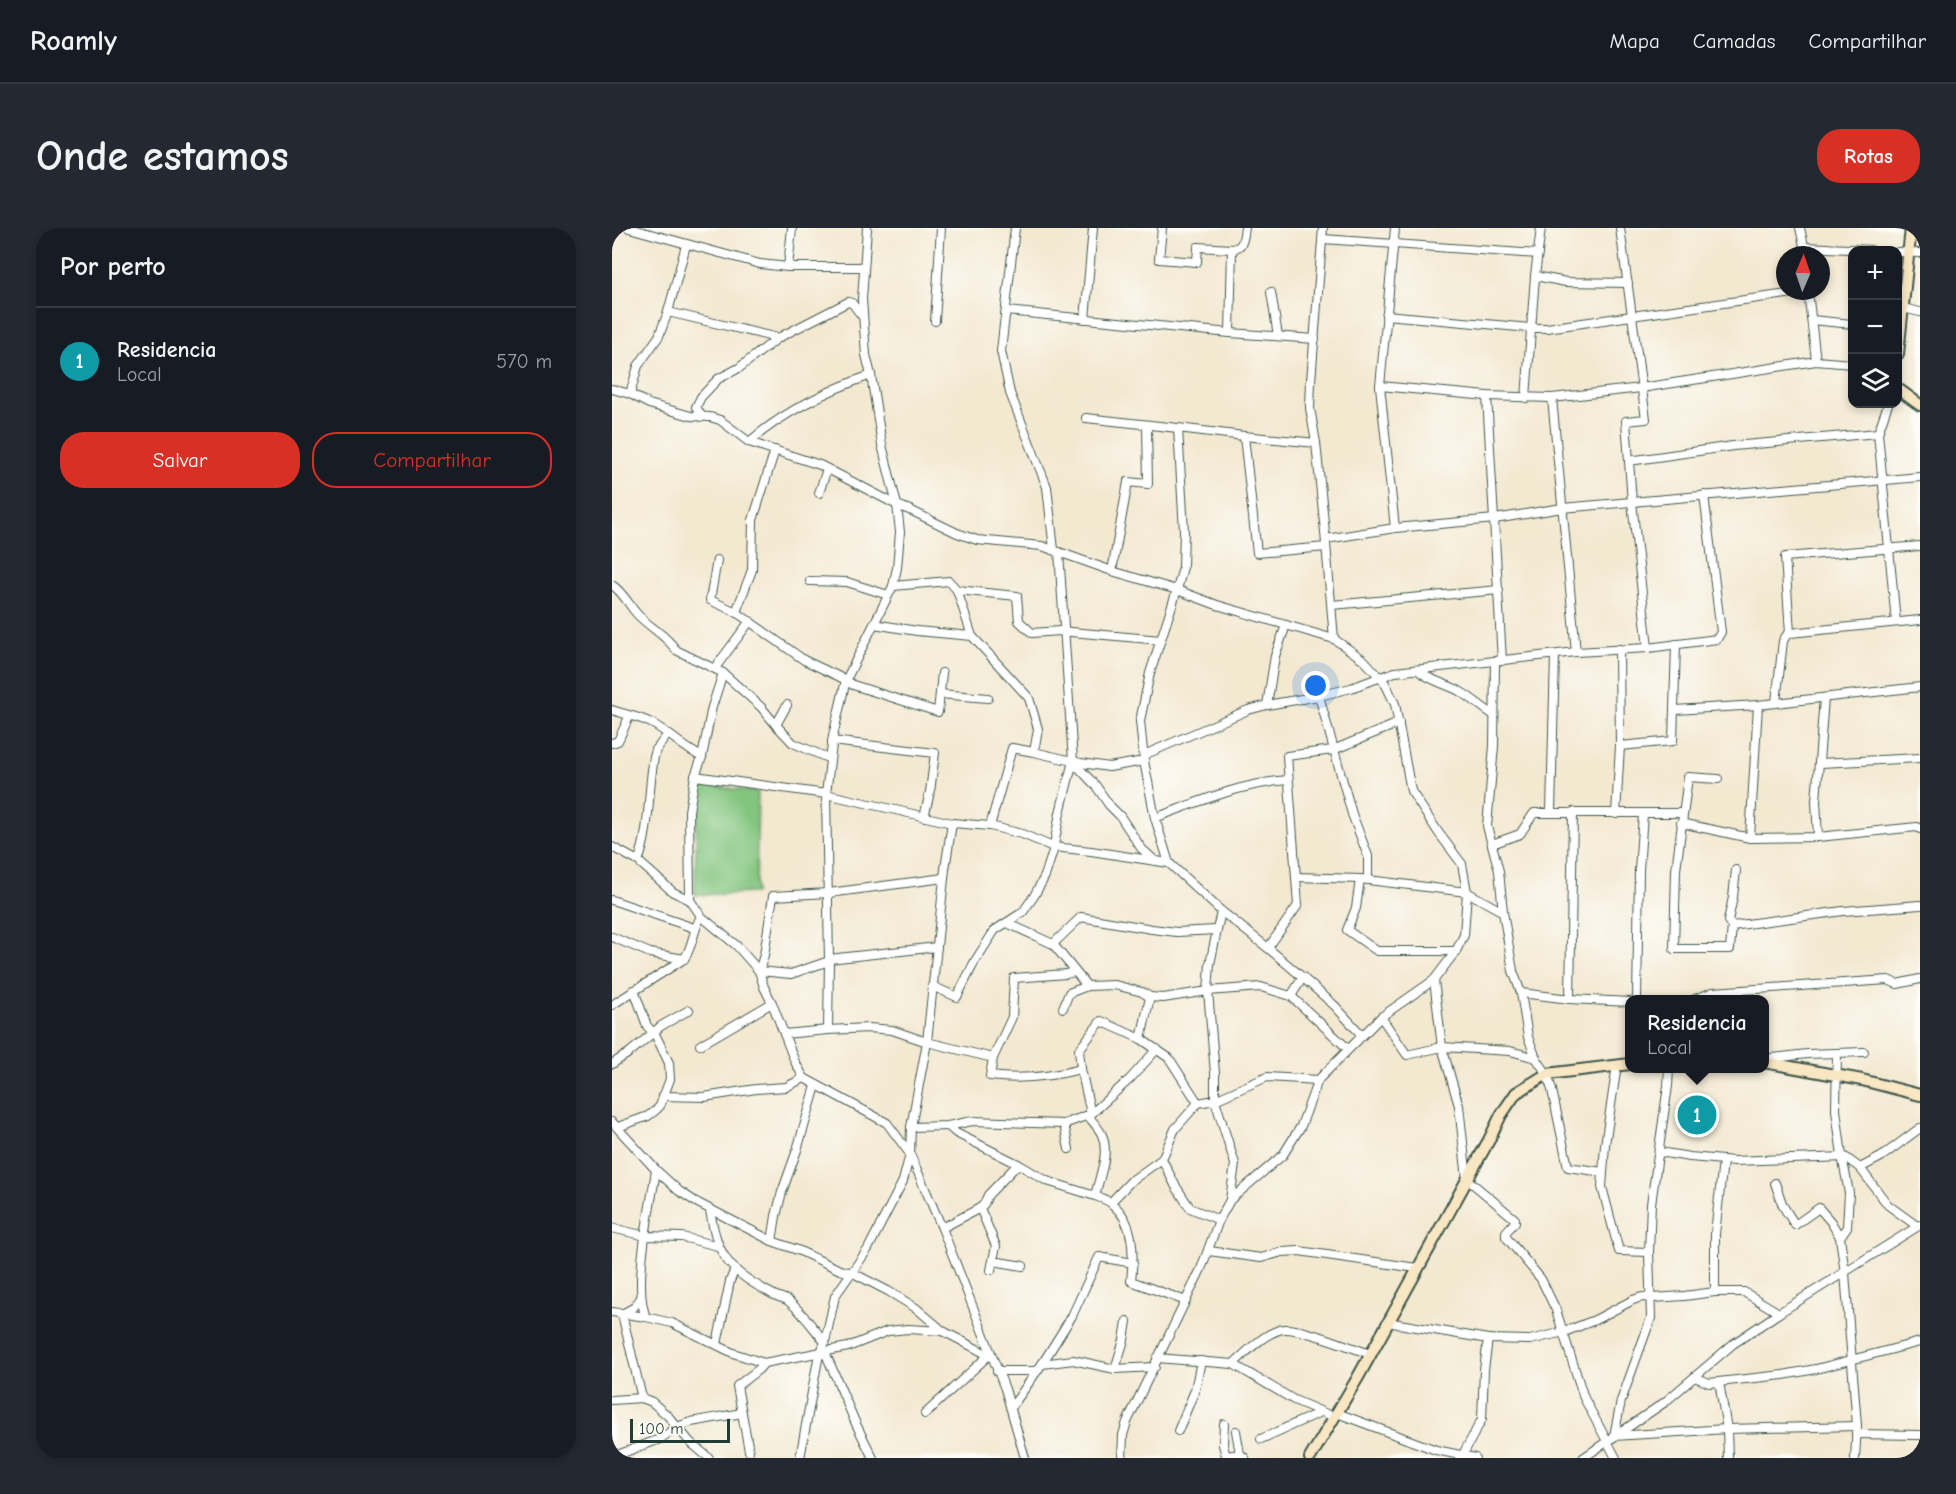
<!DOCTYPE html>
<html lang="pt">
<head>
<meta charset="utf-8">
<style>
  :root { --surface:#171b24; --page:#242831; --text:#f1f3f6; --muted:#9ea1a6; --line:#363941; --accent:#d93025 }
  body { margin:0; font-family:"Comic Neue",sans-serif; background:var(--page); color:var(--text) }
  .controls { position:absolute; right:18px; top:18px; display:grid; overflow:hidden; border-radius:12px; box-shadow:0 3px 9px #0003 }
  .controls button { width:54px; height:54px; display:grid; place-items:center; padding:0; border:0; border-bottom:2px solid var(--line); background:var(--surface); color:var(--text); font:30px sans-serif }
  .compass { position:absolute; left:1164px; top:18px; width:54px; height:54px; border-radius:50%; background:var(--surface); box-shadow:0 3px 9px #0003; rotate:2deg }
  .scale { position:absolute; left:18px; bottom:15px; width:100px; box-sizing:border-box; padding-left:6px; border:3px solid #1f3d34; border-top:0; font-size:16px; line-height:21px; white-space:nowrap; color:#1f3d34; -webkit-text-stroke:4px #fdfcf7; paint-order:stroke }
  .you { position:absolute; left:704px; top:458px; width:21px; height:21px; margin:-15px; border:4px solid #fff; border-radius:50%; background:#1a73e8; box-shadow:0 0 0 9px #1a73e833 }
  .badge { display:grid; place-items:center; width:39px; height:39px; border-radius:50%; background:var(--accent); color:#fff; font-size:20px; font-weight:700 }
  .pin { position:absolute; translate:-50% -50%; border:3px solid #fff; box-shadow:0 2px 6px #0006 }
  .popup { position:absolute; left:1013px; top:767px; width:144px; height:78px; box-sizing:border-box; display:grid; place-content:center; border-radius:12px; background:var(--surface); filter:drop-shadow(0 2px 4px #0005); font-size:20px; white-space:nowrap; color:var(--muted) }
  .popup b { font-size:22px; color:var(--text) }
  .popup::after { content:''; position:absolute; left:50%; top:100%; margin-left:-12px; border:12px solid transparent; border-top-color:var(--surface) }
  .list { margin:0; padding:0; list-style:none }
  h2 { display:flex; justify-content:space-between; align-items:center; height:78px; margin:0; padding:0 24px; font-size:26px }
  h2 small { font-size:20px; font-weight:400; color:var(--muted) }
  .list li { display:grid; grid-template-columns:39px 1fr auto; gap:18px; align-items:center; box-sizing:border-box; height:108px; padding:0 24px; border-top:2px solid var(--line) }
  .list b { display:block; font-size:22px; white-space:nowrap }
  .list p { margin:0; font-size:20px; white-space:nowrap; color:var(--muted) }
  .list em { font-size:20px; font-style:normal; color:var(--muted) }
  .actions { display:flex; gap:12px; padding:18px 24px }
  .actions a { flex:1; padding:14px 0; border:2px solid var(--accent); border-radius:24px; text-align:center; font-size:21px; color:var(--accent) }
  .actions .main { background:var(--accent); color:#fff }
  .icon { flex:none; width:33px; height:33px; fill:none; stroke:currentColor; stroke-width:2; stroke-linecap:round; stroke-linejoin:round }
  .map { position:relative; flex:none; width:1308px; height:1230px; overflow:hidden; border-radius:24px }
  header { display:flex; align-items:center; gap:36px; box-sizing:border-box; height:84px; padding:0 30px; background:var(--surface); border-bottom:2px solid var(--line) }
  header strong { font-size:28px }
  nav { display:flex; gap:33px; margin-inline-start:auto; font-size:21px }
  .intro { display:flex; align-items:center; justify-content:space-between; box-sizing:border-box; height:144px; padding:0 36px }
  h1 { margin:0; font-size:42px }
  .button { padding:15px 27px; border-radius:24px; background:var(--accent); color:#fff; font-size:21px; font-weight:700 }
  main { display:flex; gap:36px; padding:0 36px }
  aside { flex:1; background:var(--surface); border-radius:24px; box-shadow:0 3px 9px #0003 }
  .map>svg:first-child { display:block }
  .green { fill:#82c57e; stroke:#508159; stroke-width:1.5 }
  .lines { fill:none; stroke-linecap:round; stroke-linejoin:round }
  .street-casing { stroke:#3f574b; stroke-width:10 }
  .secondary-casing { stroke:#3f574b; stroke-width:14 }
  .street { stroke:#fff; stroke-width:8 }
  .secondary { stroke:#f9e7c3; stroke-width:10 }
</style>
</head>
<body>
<header>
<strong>Roamly</strong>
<nav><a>Mapa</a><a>Camadas</a><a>Compartilhar</a></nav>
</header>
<div class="intro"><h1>Onde estamos</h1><a class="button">Rotas</a></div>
<main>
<aside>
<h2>Por perto<small></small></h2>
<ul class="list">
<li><span class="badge" style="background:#0f9aa8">1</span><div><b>Residencia</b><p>Local</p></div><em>570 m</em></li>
</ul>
<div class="actions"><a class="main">Salvar</a><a>Compartilhar</a></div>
</aside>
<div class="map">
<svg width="1308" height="1230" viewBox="0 0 1308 1230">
  <rect width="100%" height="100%" fill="#fdfcf7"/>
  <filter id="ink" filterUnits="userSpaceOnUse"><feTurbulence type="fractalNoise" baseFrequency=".0167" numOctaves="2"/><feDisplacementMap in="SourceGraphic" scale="12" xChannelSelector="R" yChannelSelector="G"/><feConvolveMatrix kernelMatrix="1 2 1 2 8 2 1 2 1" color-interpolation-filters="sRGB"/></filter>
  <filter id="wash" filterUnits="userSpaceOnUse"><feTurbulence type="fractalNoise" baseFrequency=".008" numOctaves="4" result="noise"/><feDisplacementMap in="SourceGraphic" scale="24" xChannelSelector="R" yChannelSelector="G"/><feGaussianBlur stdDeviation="1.35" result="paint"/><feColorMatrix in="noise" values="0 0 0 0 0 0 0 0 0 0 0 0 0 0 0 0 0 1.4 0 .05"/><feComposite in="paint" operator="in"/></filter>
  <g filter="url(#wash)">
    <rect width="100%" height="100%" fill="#f3e8d0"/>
    <polygon class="green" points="85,556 146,564 144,665 83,667"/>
  </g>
  <g filter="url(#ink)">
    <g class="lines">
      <defs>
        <g id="street">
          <polyline points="17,0 148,36 176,39 252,39"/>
          <polyline points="403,0 389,123 398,165 435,259 442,322"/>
          <polyline points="550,0 547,31 585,34 586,19 620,21"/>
          <polyline points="711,0 699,153 698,180 704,215 713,304 722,411"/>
          <polyline points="929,0 923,48 954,54 1016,55"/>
          <polyline points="1008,0 1034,191 1014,193 1020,274 1036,420"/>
          <polyline points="1188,0 1194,27"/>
          <polyline points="711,11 926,26"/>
          <polyline points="1193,19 1259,22"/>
          <polyline points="1286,24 1308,25"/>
          <polyline points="176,39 180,0"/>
          <polyline points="1196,63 1204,133"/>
          <polyline points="659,64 666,108"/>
          <polyline points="1291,80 1308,84"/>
          <polyline points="394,83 618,105 703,111"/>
          <polyline points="56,84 166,110"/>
          <polyline points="774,87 918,100 935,100 1196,63"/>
          <polyline points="473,91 481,0"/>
          <polyline points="1200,92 1240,96"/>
          <polyline points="323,93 329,0"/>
          <path d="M618 105 620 21C632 19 631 11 633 0"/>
          <polyline points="768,158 875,168 940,170 1029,160 1204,133 1240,136"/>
          <polyline points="0,161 18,166 37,176 79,188 98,189 108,192 137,214 208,237 285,277 300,283 345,305 365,312 430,318 500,343 565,362 605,377 722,411 752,432 773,455 783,476 799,563 826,604 850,636 855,664 852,707 844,723 822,752 769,789 706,852 689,898 671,927 618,972 607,992 589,1041 515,1194 511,1207 510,1230"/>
          <polyline points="18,166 26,138 47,108 56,84 74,17"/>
          <polyline points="875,168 890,433"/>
          <polyline points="914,170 923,48"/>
          <polyline points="940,170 964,424"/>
          <polyline points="1276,176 1266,205 1284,394"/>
          <polyline points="90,189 84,179 89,169 106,151 127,140 166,110 236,74 240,75 250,88"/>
          <polyline points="474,190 566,200"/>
          <polyline points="632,208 645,325 714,319"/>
          <path d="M137 214C173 183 216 162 259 147"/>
          <polyline points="1017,233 1121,218 1266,205"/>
          <polyline points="207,265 215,241"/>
          <polyline points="783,300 768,158 783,0"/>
          <polyline points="714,311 783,300 883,291 950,280 1308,249"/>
          <polyline points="105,332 98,372 124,384 192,432 234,452 241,457 326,484 330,445"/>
          <polyline points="500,343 516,254 536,256 535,197"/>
          <polyline points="198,353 235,354 276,367"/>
          <path d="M0 357C11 364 16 376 25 386 37 399 54 407 64 422L111 445 100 479 90 529 83 548 77 583 78 672 89 688 125 718 147 743 152 759 160 775 183 834 192 850 275 895 298 926 330 1000 393 1161 413 1230"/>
          <polyline points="281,358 337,353 345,362 360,408"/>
          <polyline points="345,362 405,368 407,393 420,405 448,403 549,412"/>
          <polyline points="720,377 887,362"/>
          <polyline points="124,384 140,342 141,292 163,222"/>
          <polyline points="262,396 305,403 360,408 417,470 426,501 422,524 469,535 497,539 532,533"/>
          <polyline points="1178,405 1173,329 1308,318"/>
          <polyline points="883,433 882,518 875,598 887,643 891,684 901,743 909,765 916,809 924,830 935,846 940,862 956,939 991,944"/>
          <polyline points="103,440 138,393"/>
          <path d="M806 442C817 453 836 456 849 464 861 471 871 480 882 487"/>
          <polyline points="111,445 149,479 164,497 175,477"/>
          <polyline points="328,466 376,470"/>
          <polyline points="707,468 740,586 756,628 756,652"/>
          <polyline points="1164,474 1171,413 1174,408 1178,405 1308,392"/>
          <polyline points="655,477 663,428 674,397"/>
          <path d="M0 482C14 487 29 489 41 496 59 506 73 521 90 529"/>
          <polyline points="1063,482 1146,477 1308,459"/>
          <polyline points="164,497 181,515 218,531"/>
          <polyline points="220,513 323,525 318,564 312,589"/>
          <polyline points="0,515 6,513 17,489"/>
          <polyline points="1008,518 1061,513 1064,416"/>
          <polyline points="532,527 636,482 655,477 707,468 739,460 783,444 964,424 1036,420 1105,411 1109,404 1092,267"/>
          <polyline points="1208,535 1308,530"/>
          <polyline points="460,537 467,540 484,558 497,577 508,588 529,620 542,632"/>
          <polyline points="83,548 214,566 340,595 378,598 410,606 441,619 479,623 557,635 609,683 656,720 689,748 722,777 747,804"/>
          <polyline points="1106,551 1076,549 1064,642 1062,721 1118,721 1120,698 1116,693 1121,669 1124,642"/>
          <polyline points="939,584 943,427"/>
          <polyline points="1004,586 1008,518 1007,421"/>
          <path d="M543 590C589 573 627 556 676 552"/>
          <polyline points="340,595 333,641 315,814 381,830"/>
          <polyline points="1069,595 1138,610 1206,609 1305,599 1308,601"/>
          <polyline points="378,598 400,520 422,524"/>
          <polyline points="1206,609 1204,573 1212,470"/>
          <polyline points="1138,610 1146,477"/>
          <polyline points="880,616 908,606 922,585 1071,585"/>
          <polyline points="0,619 26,633 61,664 78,672"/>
          <path d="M26 633C38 606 36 560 42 529L44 522 56 506"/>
          <polyline points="557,635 543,590 532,533 528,493 538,445 565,362 571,339 572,303 566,200 632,208 704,215"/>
          <polyline points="684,649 748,651 855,664 891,684"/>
          <polyline points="748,651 744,680 735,702 765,723 844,723"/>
          <polyline points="0,672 82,700"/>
          <polyline points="609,683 598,736 596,763 603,845 603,872 623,936 618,972"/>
          <polyline points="395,695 441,716 475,758 503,757 530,764 538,769 551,770 596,763 649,759 679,768 733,818"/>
          <polyline points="1120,698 1231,683 1308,677"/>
          <polyline points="0,709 38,725 72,731"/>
          <polyline points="441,716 469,689 540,701 565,704 604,702"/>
          <polyline points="656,720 686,677 675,528 721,522 787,495"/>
          <polyline points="217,731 325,719"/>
          <polyline points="217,733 179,746 147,743 152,727 161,668 217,665 332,650"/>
          <path d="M462 744 454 746 402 750 400 789 381 830 378 848C410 852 438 849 469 841"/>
          <polyline points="822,752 830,819 847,878 855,951 903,991 903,994 894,1004 894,1009 929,1051 944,1082 972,1170 1004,1230"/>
          <polyline points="320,758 345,769 363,733 383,702 411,684 422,668 433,648 441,623 448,585 461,533 447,324"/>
          <polyline points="909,765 958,771 1018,774"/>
          <polyline points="679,768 691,749"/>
          <polyline points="958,771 961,584"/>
          <polyline points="1025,772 1027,642 1031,586"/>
          <polyline points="1081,772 1101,764 1276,752 1285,756 1308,751"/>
          <path d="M0 777 72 731C81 719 81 702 89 688"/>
          <polyline points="451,780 457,765 475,758"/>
          <polyline points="769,789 795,827 830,819 898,823 924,830"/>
          <polyline points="172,806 216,802"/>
          <polyline points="529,811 538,769"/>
          <polyline points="88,817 160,775"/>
          <polyline points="1225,825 1224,882 1230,928 1237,965 1235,999 1228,1009 1233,1045 1245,1198 1243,1230"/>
          <polyline points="1152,831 1195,826 1252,824"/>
          <polyline points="0,836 17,825 49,798 77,782"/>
          <polyline points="1005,837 993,917 990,959 1007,1023 1037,1024"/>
          <polyline points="1057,840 1056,858 1039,976 1037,1024 1039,1090 1009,1173 1002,1208 1115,1201 1245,1198"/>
          <polyline points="51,868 92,869 144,861 174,859 192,850"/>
          <polyline points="479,886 469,841 467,822 489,793 529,811 557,830 586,875"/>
          <path d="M476 888C481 894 487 900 490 907 498 926 487 949 483 968 489 970 496 972 500 976 523 994 522 1026 519 1053L574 1073"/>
          <polyline points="0,894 44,942 67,963 84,974 160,1013 188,1023 228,1042 241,1045 276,1063 304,1080 331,1103 380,1129"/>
          <polyline points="452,896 457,921"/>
          <polyline points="336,898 344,905 406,936 435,953 483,968"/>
          <polyline points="6,899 36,888 44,882 48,878 58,851 57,835 44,808 35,798 22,762"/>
          <polyline points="299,899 336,898 360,893 452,896 479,886 518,851 545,821"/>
          <polyline points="1047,924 1078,929 1122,933 1233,929 1248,940 1276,977 1305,998"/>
          <polyline points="1248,940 1269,929 1308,900"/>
          <polyline points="1163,955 1171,978 1183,997 1207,980 1219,994 1228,1009"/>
          <polyline points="499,974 519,953 550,931"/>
          <polyline points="368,980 384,1018 379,1042"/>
          <path d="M98 982C106 1032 118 1043 162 1067 166 1069 171 1070 175 1072 190 1083 201 1100 213 1114"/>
          <polyline points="607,992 578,980 563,957 550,931 563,901 586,875 603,872 655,849 706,852"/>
          <polyline points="0,1000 34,1008 70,1009 106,1018"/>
          <polyline points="330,1000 368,980 372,976 376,967 406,936"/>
          <polyline points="160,1013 164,988 170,964 185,922 204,858"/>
          <polyline points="597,1023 649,1030 670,1024 687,1023 805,1040"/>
          <polyline points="381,1033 411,1038"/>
          <polyline points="1103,1064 1103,1006 1111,933"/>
          <polyline points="29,1070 21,1080 10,1086 30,1170"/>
          <polyline points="0,1084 34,1089 60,1095 121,1125 152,1135 236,1119 276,1103 296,1101 331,1103"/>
          <path d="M34 1089C20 1057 39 978 44 942"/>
          <polyline points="775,1094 876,1111 918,1112 952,1104 983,1092 1021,1072 1030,1069 1040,1070 1072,1068 1103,1064 1132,1064 1167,1085"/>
          <polyline points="105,1116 118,1053 123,1041"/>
          <polyline points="213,1124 244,1196 261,1230"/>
          <polyline points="545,1130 621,1136 682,1172 722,1189"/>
          <polyline points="430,1136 461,1132 503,1141 543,1139"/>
          <path d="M621 1136C635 1124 649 1108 667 1102 682 1096 740 1120 758 1126"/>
          <polyline points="503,1141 512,1112 515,1093"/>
          <polyline points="385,1143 425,1143"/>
          <polyline points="1083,1149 1097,1155 1171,1147 1204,1141 1308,1114"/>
          <polyline points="1107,1154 1115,1201 1116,1230"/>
          <polyline points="0,1172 30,1170 40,1174 56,1188 78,1214 97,1230"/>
          <polyline points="399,1180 430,1136 460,1088 487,1029 521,1035"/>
          <polyline points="725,1185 824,1222 863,1230"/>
          <polyline points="313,1186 377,1127"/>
          <polyline points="612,1196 611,1217 614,1228 628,1226"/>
          <polyline points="566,1203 583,1162 589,1133"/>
          <polyline points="624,1203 628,1226 633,1230"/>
          <polyline points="1244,1206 1308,1207"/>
          <polyline points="649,1211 709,1184"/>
          <polyline points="137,1223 125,1158 147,1141 152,1135"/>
          <polyline points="0,1229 48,1211 65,1199 79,1194 130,1185"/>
          <polyline points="188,1230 206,1131 213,1114 223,1068 256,1021 291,953 298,926 299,899 315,814 280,802 257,800 216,802 217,733 214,566 221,508 234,452 281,358 285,340 288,304 285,277 270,217 259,147 254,127 250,71 255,0"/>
          <polyline points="849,1230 870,1191 872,1142 876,1111"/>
          <polyline points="971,1230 1053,1174 1121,1116 1167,1085 1308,997"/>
        </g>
        <g id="secondary">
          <polyline points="1286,126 1299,0"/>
          <polyline points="1286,161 1308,177"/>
          <polyline points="1152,834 1250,852 1308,867"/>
          <polyline points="698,1230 745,1151 877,912 889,887 904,865 935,846 1018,836"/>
        </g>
      </defs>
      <use href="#street" class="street-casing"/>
      <use href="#secondary" class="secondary-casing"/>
      <use href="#street" class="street"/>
      <use href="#secondary" class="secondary"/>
    </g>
  </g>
</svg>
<div class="controls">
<button>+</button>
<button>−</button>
<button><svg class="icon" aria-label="layers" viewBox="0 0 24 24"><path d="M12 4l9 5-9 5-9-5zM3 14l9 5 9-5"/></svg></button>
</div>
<svg class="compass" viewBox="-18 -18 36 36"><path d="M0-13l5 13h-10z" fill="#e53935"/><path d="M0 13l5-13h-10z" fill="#9ea1a6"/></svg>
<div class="scale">100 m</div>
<div class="you"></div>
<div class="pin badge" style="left:1085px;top:887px;background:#0f9aa8">1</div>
<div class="popup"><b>Residencia</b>Local</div>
</div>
</main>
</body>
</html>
